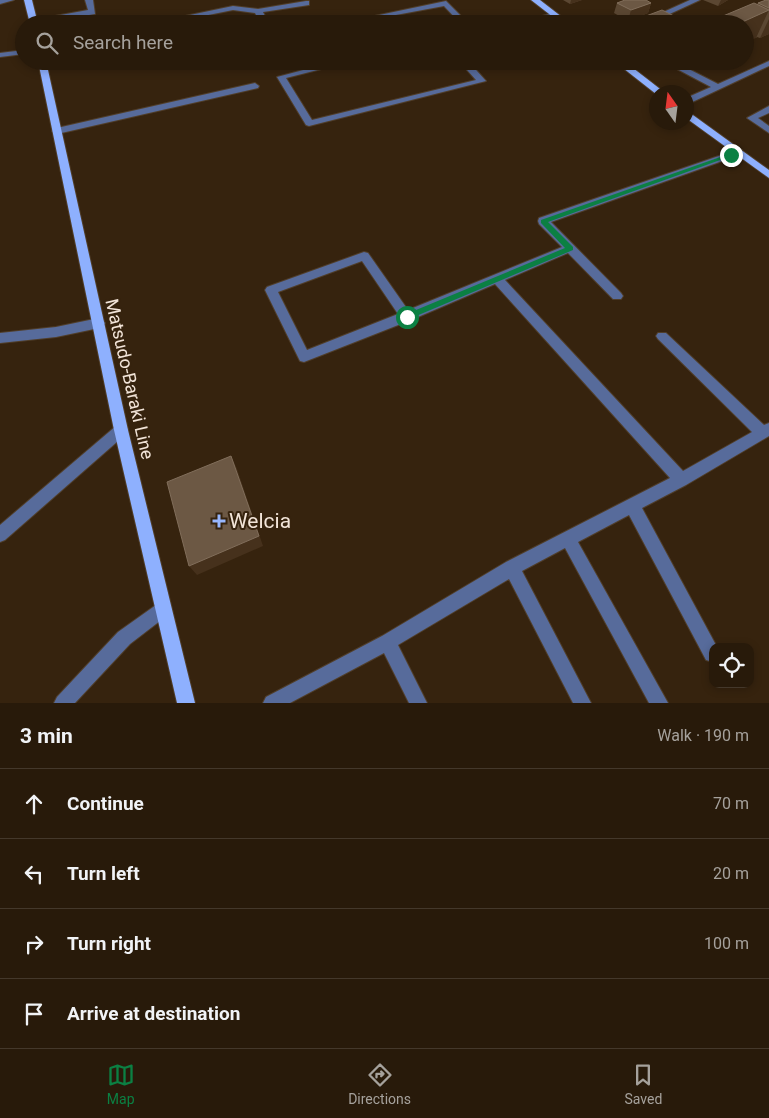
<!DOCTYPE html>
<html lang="en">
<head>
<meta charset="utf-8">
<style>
  :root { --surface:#281a0a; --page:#302313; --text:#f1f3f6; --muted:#a5a19c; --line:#44382b; --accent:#0b8043 }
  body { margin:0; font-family:Roboto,sans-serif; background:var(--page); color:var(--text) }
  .controls { position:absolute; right:15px; bottom:15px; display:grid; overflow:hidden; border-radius:10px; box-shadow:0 2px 8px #0003 }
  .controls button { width:45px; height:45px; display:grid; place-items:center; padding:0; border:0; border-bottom:1px solid var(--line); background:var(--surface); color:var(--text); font:25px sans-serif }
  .compass { position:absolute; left:649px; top:85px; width:45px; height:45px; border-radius:50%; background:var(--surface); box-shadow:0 2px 8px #0003; rotate:346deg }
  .stop { position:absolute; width:15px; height:15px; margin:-11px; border:4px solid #0b8043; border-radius:50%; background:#fff }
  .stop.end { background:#0b8043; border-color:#fff; box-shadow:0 1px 5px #0008 }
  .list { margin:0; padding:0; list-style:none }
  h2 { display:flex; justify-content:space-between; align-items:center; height:65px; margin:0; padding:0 20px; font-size:21px }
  h2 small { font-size:16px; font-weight:400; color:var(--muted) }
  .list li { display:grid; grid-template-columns:32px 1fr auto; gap:15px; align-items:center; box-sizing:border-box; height:70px; padding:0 20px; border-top:1px solid var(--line) }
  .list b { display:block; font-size:19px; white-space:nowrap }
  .list em { font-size:16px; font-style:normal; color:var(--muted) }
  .icon { flex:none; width:28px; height:28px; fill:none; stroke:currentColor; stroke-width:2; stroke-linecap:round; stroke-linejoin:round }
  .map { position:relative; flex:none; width:769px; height:703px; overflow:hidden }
  .search { position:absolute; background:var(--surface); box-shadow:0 2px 8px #0003; left:15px; right:15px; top:15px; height:55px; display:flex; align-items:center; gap:12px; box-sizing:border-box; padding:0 18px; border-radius:28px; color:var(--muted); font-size:19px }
  .sheet { height:345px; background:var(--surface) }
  nav { display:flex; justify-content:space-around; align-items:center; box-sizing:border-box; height:70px; border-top:1px solid var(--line); background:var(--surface); font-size:14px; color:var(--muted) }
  nav a { display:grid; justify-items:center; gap:2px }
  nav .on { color:var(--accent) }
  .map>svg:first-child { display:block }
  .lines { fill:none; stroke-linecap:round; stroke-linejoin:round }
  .minor-casing { stroke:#503e2a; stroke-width:2 }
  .major-casing { stroke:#503e2a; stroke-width:2 }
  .minor { fill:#576b9b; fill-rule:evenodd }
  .major { fill:#8eb0fe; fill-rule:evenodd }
  .wall { fill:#5b4732 }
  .shaded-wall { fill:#46311c }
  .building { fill:#6c5844; stroke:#816e5b }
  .route { fill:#0b8043 }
  .poi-dot { fill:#97b6fd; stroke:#36230e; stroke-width:2 }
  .labels { text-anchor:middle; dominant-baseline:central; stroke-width:4; stroke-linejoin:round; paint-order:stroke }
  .street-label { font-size:18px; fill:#f2e4d8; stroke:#36230e }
  .near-poi-label { font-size:21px; fill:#f2e4d8; stroke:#36230e; text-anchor:start }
</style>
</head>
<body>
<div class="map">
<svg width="769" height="703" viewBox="0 0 769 703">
  <rect width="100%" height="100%" fill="#36230e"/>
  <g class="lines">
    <defs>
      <g id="minor">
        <polygon points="0,0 14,0 0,4"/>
        <polygon points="85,0 93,0 95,14 36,24 29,22 33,20 88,10"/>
        <polygon points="690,0 700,0 648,24 637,24"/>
        <polygon points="306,1 309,1 309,5 263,12 269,24 261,24 255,13 233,10 164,24 147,24 233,6 258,9"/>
        <polygon points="446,1 469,24 461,24 444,6 369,20 365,18"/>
        <polygon points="554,13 558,15 557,17 525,24 510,24"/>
        <polygon points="24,50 24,54 0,57 0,53"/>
        <polygon points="337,61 353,61 286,78 312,120 476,80 459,61 468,61 486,81 309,126 306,125 277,77"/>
        <polygon points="662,61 673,61 718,84 769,61 769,66 686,105 686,98 711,87"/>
        <polygon points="255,83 259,86 258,88 57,134 52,131 57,128"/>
        <polygon points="769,106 769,113 758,118 769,126 769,133 747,118"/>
        <path d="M739 149 742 150V154L551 222 621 293 623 296 621 299H613L568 253 505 280 683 471 752 432 658 339 656 336 658 333H666L764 425 769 423V436L686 485 642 508 717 647H713V662L706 660 629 515 578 542 668 703H649L565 548 522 571 591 703H573L509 579 398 645 427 703H409L384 653 290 703H263L266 697 382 636 506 562 670 478 495 284 411 320 304 362 300 361 298 357 265 290 267 287 364 252 368 253 408 310 562 247 539 224 538 221 539 218ZM362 261 398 314 307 350 278 292Z"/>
        <polygon points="99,318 103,320 105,323 103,326 99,328 56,337 0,343 0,333 56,327"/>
        <polygon points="121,424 126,426 128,430 126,434 5,540 0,542 0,525 116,426"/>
        <polygon points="163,600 169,602 171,608 169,614 130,644 75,703 54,703 57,697 118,632"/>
      </g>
      <g id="major">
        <polygon points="24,0 32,0 38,24 30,24"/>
        <polygon points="531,0 540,0 571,24 562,24"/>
        <polygon points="38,61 46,61 128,430 195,703 177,703 114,430"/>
        <polygon points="614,61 624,61 664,92 656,94"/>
        <polygon points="686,110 769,170 769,178 686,118"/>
      </g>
    </defs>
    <use href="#minor" class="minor-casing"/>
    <use href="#major" class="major-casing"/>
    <use href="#minor" class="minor"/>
    <use href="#major" class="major"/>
  </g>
  <g class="wall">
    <polygon points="563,0 582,0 570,4"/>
    <polygon points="703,0 728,0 718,6"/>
    <polygon points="769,0 769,34 760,38 757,37 756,38 757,4 758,3"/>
    <polygon points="617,3 651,3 648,13 628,21 614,13"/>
    <polygon points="646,16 680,19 679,24 644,24"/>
    <polygon points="683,61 703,61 692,66"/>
  </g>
  <g class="shaded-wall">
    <polygon points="571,0 582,0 570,4"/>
    <polygon points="721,0 728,0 718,6"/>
    <polygon points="651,3 648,13 628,21 631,10"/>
    <polygon points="769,10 756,38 745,42 745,24 738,24"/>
    <polygon points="680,19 679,24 669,24"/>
    <polygon points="769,19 769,34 760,38"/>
    <polygon points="694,61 703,61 692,66"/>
    <polygon points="231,456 237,469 263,546 197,575 189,566"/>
  </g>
  <g class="building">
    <polygon points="625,0 646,0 651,3 631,10 617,3"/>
    <polygon points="766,0 769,0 769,8 758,3"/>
    <polygon points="754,3 769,10 738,24 704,24"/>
    <polygon points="662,10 680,19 669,24 661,24 646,16"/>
    <polygon points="231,456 259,536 189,566 167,482"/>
  </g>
  <polygon class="route" points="729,154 734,155 548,222 573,247 573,250 409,319 407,320 403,317 404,315 565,248 541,223 541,220"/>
  <path class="poi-dot" d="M216.5 513.5h5v5h5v5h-5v5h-5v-5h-5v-5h5z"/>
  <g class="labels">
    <g class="street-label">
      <text transform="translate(130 379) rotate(77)">Matsudo-Baraki Line</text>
    </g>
    <g class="near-poi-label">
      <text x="229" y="521">Welcia</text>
    </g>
  </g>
</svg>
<div class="controls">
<button><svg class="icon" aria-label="locate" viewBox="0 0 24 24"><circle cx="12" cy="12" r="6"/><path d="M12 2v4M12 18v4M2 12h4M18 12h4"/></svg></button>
</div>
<svg class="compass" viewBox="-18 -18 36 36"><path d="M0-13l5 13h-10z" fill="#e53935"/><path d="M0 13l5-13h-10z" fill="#a5a19c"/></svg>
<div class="stop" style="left:407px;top:317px"></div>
<div class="stop end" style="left:731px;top:155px"></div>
<div class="search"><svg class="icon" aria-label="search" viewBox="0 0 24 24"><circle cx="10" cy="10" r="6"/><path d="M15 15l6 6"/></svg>Search here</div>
</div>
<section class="sheet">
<h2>3 min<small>Walk · 190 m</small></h2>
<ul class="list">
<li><svg class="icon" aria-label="ahead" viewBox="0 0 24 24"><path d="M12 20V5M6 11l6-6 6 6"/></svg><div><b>Continue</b></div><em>70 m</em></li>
<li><svg class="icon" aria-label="left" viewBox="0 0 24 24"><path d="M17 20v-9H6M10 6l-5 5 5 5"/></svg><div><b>Turn left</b></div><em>20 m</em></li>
<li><svg class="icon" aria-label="right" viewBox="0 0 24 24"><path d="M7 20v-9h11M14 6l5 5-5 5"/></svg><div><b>Turn right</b></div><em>100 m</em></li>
<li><svg class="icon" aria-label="arrive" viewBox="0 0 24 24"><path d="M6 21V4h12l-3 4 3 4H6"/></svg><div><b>Arrive at destination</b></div></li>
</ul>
</section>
<nav>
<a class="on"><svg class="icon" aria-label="map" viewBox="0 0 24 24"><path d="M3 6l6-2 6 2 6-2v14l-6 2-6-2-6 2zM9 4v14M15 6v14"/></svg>Map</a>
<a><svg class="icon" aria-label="directions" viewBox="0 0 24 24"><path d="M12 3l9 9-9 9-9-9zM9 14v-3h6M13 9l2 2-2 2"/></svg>Directions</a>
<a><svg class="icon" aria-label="saved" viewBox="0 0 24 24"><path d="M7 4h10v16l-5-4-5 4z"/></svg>Saved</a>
</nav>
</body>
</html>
